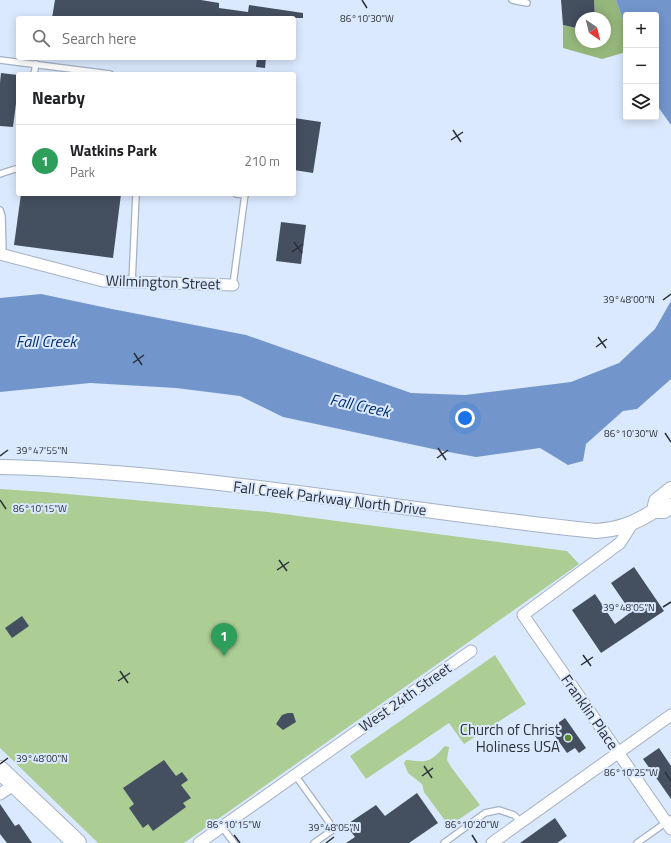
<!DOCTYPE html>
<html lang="en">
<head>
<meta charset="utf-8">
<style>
  :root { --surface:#fff; --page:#f2f2f2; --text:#202124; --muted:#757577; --line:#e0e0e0; --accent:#1a73e8 }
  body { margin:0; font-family:"Titillium Web",sans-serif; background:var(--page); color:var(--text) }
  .controls { position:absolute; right:12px; top:12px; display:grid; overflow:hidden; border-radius:4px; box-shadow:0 2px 10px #0003 }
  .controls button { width:36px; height:36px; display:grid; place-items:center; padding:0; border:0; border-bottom:1px solid var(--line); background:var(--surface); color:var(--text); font:20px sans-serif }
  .compass { position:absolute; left:575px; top:12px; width:36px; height:36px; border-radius:50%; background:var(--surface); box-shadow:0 2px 10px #0003; rotate:145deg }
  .you { position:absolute; left:465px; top:418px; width:14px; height:14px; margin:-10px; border:3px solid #fff; border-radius:50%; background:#1a73e8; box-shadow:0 0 0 6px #1a73e833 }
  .badge { display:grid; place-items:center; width:26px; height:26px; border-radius:50%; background:var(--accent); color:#fff; font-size:13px; font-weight:700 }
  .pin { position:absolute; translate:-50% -33px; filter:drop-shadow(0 1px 2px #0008) }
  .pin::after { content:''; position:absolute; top:21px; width:14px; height:12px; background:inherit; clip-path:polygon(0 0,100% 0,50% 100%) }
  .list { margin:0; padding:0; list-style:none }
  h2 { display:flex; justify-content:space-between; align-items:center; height:52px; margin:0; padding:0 16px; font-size:17px }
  h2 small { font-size:13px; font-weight:400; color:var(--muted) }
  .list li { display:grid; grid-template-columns:26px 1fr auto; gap:12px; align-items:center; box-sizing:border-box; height:72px; padding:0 16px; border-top:1px solid var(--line) }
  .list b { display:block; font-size:15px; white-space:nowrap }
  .list p { margin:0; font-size:13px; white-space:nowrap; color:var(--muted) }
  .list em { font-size:13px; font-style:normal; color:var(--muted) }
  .icon { flex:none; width:22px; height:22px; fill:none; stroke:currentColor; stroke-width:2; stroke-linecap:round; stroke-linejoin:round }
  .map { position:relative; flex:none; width:671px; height:843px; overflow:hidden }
  .search { position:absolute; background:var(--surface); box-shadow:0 2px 10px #0003; left:16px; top:16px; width:280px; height:44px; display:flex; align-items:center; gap:10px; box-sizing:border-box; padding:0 14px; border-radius:4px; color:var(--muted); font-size:15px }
  .panel { position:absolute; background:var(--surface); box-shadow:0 2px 10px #0003; left:16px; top:72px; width:280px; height:124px; border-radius:4px }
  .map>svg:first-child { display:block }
  .green { fill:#accd94 }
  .forest { fill:#95b77b }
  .water { fill:#7296cc }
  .building { fill:#444f60 }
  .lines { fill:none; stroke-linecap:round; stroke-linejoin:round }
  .service-casing { stroke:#a4b1c5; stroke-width:8 }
  .minor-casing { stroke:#a4b1c5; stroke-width:13 }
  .tertiary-casing { stroke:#a4b1c5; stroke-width:16 }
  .primary-casing { stroke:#a4b1c5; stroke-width:20 }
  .service { stroke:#fff; stroke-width:5.5 }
  .minor { stroke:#fff; stroke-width:11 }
  .tertiary { stroke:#fff; stroke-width:14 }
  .primary { stroke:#fff; stroke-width:18 }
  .ticks { fill:none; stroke:#2b3038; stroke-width:1.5 }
  .poi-dot { fill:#578a22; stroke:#dbe9fe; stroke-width:1.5 }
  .labels { text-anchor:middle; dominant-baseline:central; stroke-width:4; stroke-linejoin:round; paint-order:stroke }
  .street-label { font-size:15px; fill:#2b3038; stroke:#dbe9fe }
  .poi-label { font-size:15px; fill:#2b3038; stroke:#dbe9fe; text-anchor:end }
  .water-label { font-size:16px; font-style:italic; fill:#002e6d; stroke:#dbe9fe }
  .ticks-label { font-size:10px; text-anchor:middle; fill:#2b3038; stroke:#dbe9fe; stroke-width:4; stroke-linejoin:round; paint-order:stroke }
</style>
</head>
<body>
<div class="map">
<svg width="671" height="843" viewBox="0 0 671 843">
  <rect width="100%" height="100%" fill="#dbe9fe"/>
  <g class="green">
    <polygon points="0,489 45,492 268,512 567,551 579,564 184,843 98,843 0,748"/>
    <polygon points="495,655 526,704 464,744 449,723 366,779 350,756"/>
    <path d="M445 746 449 747 447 760 451 767 480 805 449 826 424 792 422 784 408 773 404 763 406 760C413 760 419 762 425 761 433 760 440 751 445 746Z"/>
  </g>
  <polygon class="forest" points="594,0 616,0 625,25 626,52 602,59 563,48 563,25 581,29 581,42 605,42 605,18 595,18"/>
  <g class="water">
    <polygon points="616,0 671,0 671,125 656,104 656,15 626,15 626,28"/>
    <polygon points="41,294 112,309 246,335 411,393 465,395 571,382 619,363 655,329 671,301 671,379 637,409 623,411 586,444 583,461 568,465 540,448 476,457 438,450 283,417 240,396 176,388 90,383 0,392 0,298"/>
  </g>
  <g class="building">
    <polygon points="55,0 201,0 219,3 219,8 248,12 249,5 303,13 303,18 52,18"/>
    <polygon points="561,0 594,0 595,18 581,18 581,29 563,25"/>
    <polygon points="257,58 266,58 265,68 256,67"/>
    <polygon points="1,73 18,75 18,88 13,127 0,126 0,83"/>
    <polygon points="294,118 321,122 313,173 294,170"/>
    <polygon points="21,194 121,194 113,258 14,245"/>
    <polygon points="281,222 306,225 301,264 276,261"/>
    <polygon points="634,567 664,611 601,653 572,610 595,594 615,624 631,612 611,583"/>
    <polygon points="22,616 29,626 12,638 5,628"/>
    <polygon points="288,713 293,713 296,722 283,730 276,724 282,715"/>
    <polygon points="565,718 586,748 579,753 575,748 567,753 550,729"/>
    <polygon points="659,748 671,766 671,799 643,759"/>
    <polygon points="164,760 176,776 182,772 188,780 181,785 191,798 183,803 186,807 153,831 148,824 143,828 129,808 134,804 123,788"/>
    <polygon points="417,793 438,823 409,843 346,843 355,837 346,825 376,805 385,816"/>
    <polygon points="0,804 15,826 19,824 32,843 7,843 0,834"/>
    <polygon points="555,818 567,836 557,843 520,843"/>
  </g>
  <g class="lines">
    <defs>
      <g id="service">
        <polyline points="512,0 527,3"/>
        <polyline points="0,60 110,74"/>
        <polyline points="34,74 36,64"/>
        <polyline points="0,174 15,169 18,170"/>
        <polyline points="236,194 245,195"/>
        <polyline points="0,210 2,216 3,254"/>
        <polyline points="132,282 136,194"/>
        <polyline points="233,285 245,194"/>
        <polyline points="295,775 334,829 314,843"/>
        <polyline points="222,827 234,843"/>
        <polyline points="444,843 485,813 499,810 514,815 521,822"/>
        <polyline points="637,843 671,819"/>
      </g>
      <g id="minor">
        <polyline points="0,254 103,281 233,285"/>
        <polyline points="632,524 620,543 523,615 671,829"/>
        <polyline points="0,794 15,784"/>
        <polyline points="199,843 471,651"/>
        <polyline points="492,843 671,715"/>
      </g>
      <g id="tertiary">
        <path d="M0 467C200 471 397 511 596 531 620 529 633 524 654 511"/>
        <polyline points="654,511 656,501 671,489"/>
        <polyline points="654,511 664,511 671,506"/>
      </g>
      <polyline id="primary" points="0,770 77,843"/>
    </defs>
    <use href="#service" class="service-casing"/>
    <use href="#minor" class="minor-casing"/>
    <use href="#tertiary" class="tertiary-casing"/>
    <use href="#primary" class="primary-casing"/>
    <use href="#service" class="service"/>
    <use href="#minor" class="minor"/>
    <use href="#tertiary" class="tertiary"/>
    <use href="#primary" class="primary"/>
  </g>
  <path class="ticks" d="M362 0 367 8M453 130 461 142M451 140 463 132M294 242 302 253M292 252 303 244M663 300 671 294M598 337 606 348M596 347 607 339M134 353 142 365M133 363 144 355M665 433 671 442M438 448 446 460M0 456 8 450M437 458 448 450M0 500 6 509M279 560 287 571M277 570 289 562M663 607 671 602M583 655 591 666M581 665 593 657M120 671 128 683M118 681 130 673M0 764 8 758M424 766 432 778M665 772 671 781M422 776 433 768M234 835 240 843M472 835 477 843M326 843 334 837"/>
  <circle class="poi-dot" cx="568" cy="738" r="4"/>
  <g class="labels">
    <g class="street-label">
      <text transform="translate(163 282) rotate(2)">Wilmington Street</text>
      <text transform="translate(330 498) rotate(7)">Fall Creek Parkway North Drive</text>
      <text transform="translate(405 697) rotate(-35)">West 24th Street</text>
      <text transform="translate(590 712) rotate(55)">Franklin Place</text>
    </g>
    <g class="poi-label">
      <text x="560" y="729">Church of Christ<tspan x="560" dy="17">Holiness USA</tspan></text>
    </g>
    <g class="water-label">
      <text x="46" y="341">Fall Creek</text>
      <text transform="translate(360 405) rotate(12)">Fall Creek</text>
    </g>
  </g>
  <g class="ticks-label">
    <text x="367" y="22">86°10'30"W</text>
    <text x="629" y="303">39°48'00"N</text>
    <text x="631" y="437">86°10'30"W</text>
    <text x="42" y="454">39°47'55"N</text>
    <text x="40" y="512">86°10'15"W</text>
    <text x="629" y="611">39°48'05"N</text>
    <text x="42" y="762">39°48'00"N</text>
    <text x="631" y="776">86°10'25"W</text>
    <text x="234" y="828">86°10'15"W</text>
    <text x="472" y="828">86°10'20"W</text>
    <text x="334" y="831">39°48'05"N</text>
  </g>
</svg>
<div class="controls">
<button>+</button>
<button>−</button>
<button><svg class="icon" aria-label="layers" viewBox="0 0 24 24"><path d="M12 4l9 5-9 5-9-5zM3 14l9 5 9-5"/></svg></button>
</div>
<svg class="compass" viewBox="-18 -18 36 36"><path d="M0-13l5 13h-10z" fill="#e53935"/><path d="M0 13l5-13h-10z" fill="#757577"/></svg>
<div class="you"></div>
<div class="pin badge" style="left:224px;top:656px;background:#2e9e5b">1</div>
<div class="search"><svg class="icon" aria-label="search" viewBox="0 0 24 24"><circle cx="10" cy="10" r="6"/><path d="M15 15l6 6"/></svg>Search here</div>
<section class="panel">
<h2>Nearby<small></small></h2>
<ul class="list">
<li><span class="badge" style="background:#2e9e5b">1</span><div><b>Watkins Park</b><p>Park</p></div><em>210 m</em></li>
</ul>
</section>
</div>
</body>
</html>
